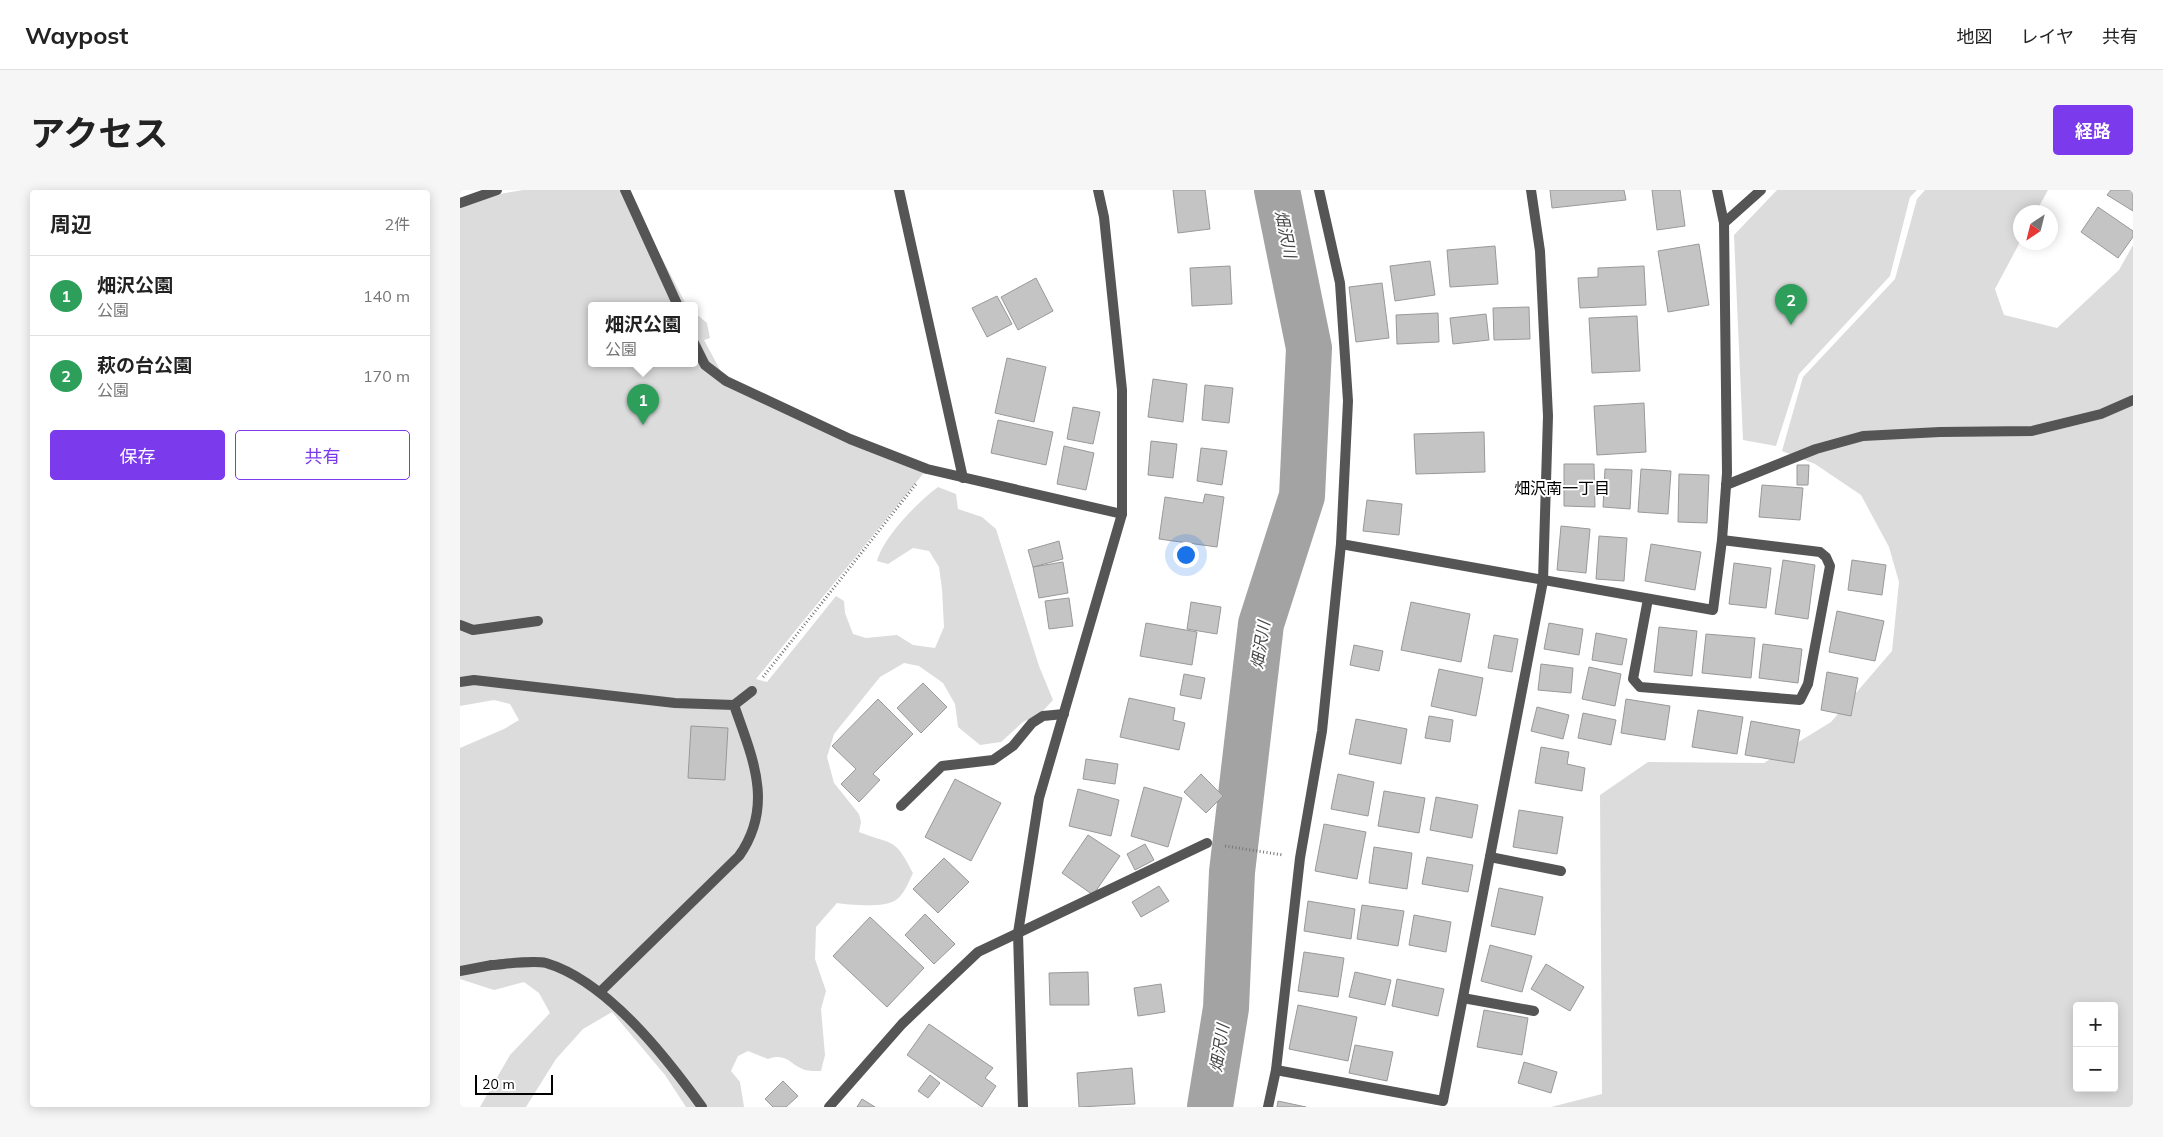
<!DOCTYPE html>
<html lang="ja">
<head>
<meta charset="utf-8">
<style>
  :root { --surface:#fff; --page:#f6f6f6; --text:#222; --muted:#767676; --line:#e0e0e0; --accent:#7c3aed }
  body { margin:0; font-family:Mulish,"Noto Sans JP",sans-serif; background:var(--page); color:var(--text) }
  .controls { position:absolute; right:15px; bottom:15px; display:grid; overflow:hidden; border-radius:5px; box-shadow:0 2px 12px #0003 }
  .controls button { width:45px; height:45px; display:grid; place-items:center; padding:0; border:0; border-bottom:1px solid var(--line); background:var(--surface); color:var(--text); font:25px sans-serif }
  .compass { position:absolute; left:1553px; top:15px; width:45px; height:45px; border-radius:50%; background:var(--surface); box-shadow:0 2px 12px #0003; rotate:215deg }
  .scale { position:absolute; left:15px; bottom:12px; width:78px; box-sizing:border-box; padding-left:5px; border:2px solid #000; border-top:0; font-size:14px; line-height:18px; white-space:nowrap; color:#000; -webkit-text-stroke:4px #fff; paint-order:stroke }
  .you { position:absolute; left:725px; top:364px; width:18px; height:18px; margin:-12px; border:4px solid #fff; border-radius:50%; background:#1a73e8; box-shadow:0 0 0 8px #1a73e833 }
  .badge { display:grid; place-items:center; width:32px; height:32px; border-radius:50%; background:var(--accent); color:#fff; font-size:16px; font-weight:700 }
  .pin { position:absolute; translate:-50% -41px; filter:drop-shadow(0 1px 2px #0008) }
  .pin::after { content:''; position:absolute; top:26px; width:18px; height:15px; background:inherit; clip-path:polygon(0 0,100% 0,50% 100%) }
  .popup { position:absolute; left:128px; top:112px; width:110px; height:65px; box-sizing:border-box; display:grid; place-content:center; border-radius:5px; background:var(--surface); filter:drop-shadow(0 1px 4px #0005); font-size:16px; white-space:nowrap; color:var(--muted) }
  .popup b { font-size:19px; color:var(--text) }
  .popup::after { content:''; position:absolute; left:50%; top:100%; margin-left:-10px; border:10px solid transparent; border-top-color:var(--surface) }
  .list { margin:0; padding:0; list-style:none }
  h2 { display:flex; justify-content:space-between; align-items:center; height:65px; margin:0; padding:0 20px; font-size:21px }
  h2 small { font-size:16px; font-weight:400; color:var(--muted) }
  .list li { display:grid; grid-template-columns:32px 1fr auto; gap:15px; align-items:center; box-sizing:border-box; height:80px; padding:0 20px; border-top:1px solid var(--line) }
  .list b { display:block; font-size:19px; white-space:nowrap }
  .list p { margin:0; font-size:16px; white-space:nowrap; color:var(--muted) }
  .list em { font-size:16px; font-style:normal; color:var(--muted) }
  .actions { display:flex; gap:10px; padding:15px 20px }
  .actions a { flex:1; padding:11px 0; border:1px solid var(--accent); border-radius:5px; text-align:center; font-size:18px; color:var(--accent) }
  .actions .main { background:var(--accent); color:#fff }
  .map { position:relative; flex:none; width:1673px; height:917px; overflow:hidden; border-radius:5px }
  header { display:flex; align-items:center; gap:30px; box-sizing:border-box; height:70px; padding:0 25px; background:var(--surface); border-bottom:1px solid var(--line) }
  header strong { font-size:24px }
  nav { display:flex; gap:28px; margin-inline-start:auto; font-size:18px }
  .intro { display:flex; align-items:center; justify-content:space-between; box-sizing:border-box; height:120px; padding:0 30px }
  h1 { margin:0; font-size:35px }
  .button { padding:12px 22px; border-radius:5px; background:var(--accent); color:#fff; font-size:18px; font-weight:700 }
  main { display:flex; gap:30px; padding:0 30px }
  aside { flex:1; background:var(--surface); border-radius:5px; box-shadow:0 2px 12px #0003 }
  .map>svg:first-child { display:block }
  .green { fill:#dcdcdc; fill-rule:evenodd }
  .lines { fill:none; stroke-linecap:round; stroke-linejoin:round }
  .river { stroke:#a3a3a3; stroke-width:46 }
  .building { fill:#c4c4c4; stroke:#999 }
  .path { stroke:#777; stroke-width:3; stroke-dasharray:1 2.5; stroke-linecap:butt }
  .service { stroke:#555; stroke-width:10 }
  .minor { stroke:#555; stroke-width:10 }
  .tertiary { stroke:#555; stroke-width:10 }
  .labels { text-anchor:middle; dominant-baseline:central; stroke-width:4; stroke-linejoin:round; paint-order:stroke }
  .water-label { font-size:16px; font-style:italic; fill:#444; stroke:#fff }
  .neighbourhood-label { font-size:16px; fill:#000; stroke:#fff }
</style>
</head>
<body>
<header>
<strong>Waypost</strong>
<nav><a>地図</a><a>レイヤ</a><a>共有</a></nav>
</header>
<div class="intro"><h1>アクセス</h1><a class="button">経路</a></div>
<main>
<aside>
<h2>周辺<small>2件</small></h2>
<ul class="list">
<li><span class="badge" style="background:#2e9e5b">1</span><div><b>畑沢公園</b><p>公園</p></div><em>140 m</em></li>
<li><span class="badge" style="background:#2e9e5b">2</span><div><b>萩の台公園</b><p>公園</p></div><em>170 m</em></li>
</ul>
<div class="actions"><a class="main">保存</a><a>共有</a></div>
</aside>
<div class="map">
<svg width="1673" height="917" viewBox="0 0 1673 917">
  <rect width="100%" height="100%" fill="#fff"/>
  <g class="green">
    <path d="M63 0H166L227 116H132V174H234V122L247 133 250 148 244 150 266 191 467 279 296 489 307 492 376 406 384 411 385 423 393 444 406 448 437 445 453 455 475 458 484 437 482 399 479 377 469 361 453 358 428 374 417 371C424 346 458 312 478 297L496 304 498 319 522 327 536 339 579 476 593 510 581 523 563 532 541 552 520 555 498 537 495 514 483 493 459 476 444 473 420 487 374 544 367 567 374 593 399 624 401 632 399 642C434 656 434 646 453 683 448 693 445 703 436 710 425 718 390 715 377 713L356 737 355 769 366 801 361 819 365 865 361 881C356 881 349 881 345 880 330 875 327 862 308 869L288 861 278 866 271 881 280 892 284 917H226L205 885 152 822 123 839 96 869 66 917H20L50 865 90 823 79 803 64 792 34 800 0 789V558L44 539 59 530 50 514 34 510 0 516V15L10 9Z"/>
    <polygon points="1317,0 1457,0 1450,7 1430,86 1339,184 1316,256 1283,250 1274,45"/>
    <path d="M1465 0H1588L1576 22H1560V52L1535 99 1544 125 1597 138 1659 80 1673 55V917H1091L1142 904 1140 605 1188 572 1304 573 1371 532 1432 461 1439 392 1429 357 1401 305 1355 274 1322 261 1343 187 1435 89 1457 9ZM1617 816H1654V898H1617Z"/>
  </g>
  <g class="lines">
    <polyline class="river" points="750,917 766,818 772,682 801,434 842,306 849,158 817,0"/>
  </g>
  <g class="building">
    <polygon points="713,0 745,0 750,39 718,43"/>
    <polygon points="1090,0 1164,0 1166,10 1092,18"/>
    <polygon points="1192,0 1220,0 1225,36 1197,40"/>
    <polygon points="1651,0 1673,0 1673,21 1647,5"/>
    <polygon points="1638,17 1673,41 1673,47 1658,68 1621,42"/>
    <polygon points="1239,54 1249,115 1208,122 1198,61"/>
    <polygon points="1035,56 1038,94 990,97 987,60"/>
    <polygon points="970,71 975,105 935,111 930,76"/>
    <polygon points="770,76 772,114 732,116 730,78"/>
    <polygon points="1184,76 1186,115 1120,118 1118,88 1138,87 1138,78"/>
    <polygon points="576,88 593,121 558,140 541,107"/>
    <polygon points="922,93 929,148 896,152 889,97"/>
    <polygon points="537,106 552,134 527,147 512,118"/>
    <polygon points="1069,117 1070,149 1034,150 1033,118"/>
    <polygon points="978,123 979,152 937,154 936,125"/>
    <polygon points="1026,124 1029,150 993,154 990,128"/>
    <polygon points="1177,126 1180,181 1132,183 1129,128"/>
    <polygon points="547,168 586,177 574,232 535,223"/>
    <polygon points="693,189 727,194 723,232 688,227"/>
    <polygon points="745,195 773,198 769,233 742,230"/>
    <polygon points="1184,213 1186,262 1137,265 1134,216"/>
    <polygon points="613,217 640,222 633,254 607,249"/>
    <polygon points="538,230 593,242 586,275 531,263"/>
    <polygon points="1024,242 1025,282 956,284 954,244"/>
    <polygon points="691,251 717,254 713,288 688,285"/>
    <polygon points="604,256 634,263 626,300 597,294"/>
    <polygon points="741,258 767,261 762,295 737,291"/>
    <polygon points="1104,274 1134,274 1135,317 1104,316"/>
    <polygon points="1337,275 1349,275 1348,295 1337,295"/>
    <polygon points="1145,279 1172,280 1170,319 1143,317"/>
    <polygon points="1181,279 1211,281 1208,324 1178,322"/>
    <polygon points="1219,284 1249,285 1247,333 1218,332"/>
    <polygon points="1302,295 1343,298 1340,330 1299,327"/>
    <polygon points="745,304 764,307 757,357 699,349 705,307 743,313"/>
    <polygon points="907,310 942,314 939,345 903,341"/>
    <polygon points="1101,336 1130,339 1126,383 1097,380"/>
    <polygon points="1139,346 1167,348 1164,391 1136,389"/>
    <polygon points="599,351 603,369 573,377 568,360"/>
    <polygon points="1191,354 1241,362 1235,400 1185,391"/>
    <polygon points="1323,370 1355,375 1348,429 1315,424"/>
    <polygon points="1392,370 1426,375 1422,405 1388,400"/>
    <polygon points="603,372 608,403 579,408 573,377"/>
    <polygon points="1274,373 1311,378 1306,418 1269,414"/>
    <polygon points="609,408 613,436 589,439 585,411"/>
    <polygon points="731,412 761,417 757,444 727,439"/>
    <polygon points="951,412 1010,424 1001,472 941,460"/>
    <polygon points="1377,421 1424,431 1415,471 1369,462"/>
    <polygon points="686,433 737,442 732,475 680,466"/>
    <polygon points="1089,433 1123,439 1119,465 1084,459"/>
    <polygon points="1199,437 1237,441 1232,486 1194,482"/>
    <polygon points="1136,443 1167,449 1162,475 1132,470"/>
    <polygon points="1246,444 1295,448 1291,488 1242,483"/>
    <polygon points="1034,445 1058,449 1052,482 1028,478"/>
    <polygon points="1303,454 1342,459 1338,493 1299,488"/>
    <polygon points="894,455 923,461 919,481 890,475"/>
    <polygon points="1081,474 1113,478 1111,503 1078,500"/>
    <polygon points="1129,477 1161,484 1155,516 1122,509"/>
    <polygon points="979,479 1023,488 1016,526 971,516"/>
    <polygon points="1367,482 1398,488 1391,526 1361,520"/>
    <polygon points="724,484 745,488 741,509 720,505"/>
    <polygon points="463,493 487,517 461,543 437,518"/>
    <polygon points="669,508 715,518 713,530 725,533 719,560 660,547"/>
    <polygon points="418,509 453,544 413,584 420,590 399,612 381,594 396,579 372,556"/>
    <polygon points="1166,509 1210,516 1205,550 1161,543"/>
    <polygon points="1077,517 1109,525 1103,549 1071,541"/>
    <polygon points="1238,520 1283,527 1277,564 1232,557"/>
    <polygon points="1123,523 1156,530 1151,555 1118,548"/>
    <polygon points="969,526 993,530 990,552 965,548"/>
    <polygon points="896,529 947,539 941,574 889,564"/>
    <polygon points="1291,531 1340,540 1334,573 1285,565"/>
    <polygon points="231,536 268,538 265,590 228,588"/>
    <polygon points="1081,557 1109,562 1107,574 1125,578 1122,601 1075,593"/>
    <polygon points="626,569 658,574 655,594 623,589"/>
    <polygon points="741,584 763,606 746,623 724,602"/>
    <polygon points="878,584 914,592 908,626 871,619"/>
    <polygon points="495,589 541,613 511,671 465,647"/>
    <polygon points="684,597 722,608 708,657 671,646"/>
    <polygon points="618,599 659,610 651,646 609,636"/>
    <polygon points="924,601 965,608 959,643 918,636"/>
    <polygon points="976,607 1018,615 1012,648 970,640"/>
    <polygon points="1059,620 1103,627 1097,664 1053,657"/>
    <polygon points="864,634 906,642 897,689 855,681"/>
    <polygon points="628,645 660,666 633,705 602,683"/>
    <polygon points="685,654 694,670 675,680 667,664"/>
    <polygon points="914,657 952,663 947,699 909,693"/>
    <polygon points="967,667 1013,675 1008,702 962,694"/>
    <polygon points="484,668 509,692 478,723 453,699"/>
    <polygon points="699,696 709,711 681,727 672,712"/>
    <polygon points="1039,698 1083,707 1075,745 1031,736"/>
    <polygon points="848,711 895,719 891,749 844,741"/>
    <polygon points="902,715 944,721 938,756 897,749"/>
    <polygon points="465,724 495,754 474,774 445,745"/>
    <polygon points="954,725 991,732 986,762 949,755"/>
    <polygon points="410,727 464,778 427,817 373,766"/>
    <polygon points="1030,755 1072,766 1062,802 1021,791"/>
    <polygon points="844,762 884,768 878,807 838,801"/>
    <polygon points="1086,774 1124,797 1110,821 1071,799"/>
    <polygon points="628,782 629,815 590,815 589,783"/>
    <polygon points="895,782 931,790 925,815 889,807"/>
    <polygon points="937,789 984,799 978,826 932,816"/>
    <polygon points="701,794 705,822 678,826 674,798"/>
    <polygon points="838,815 897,827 888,871 829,859"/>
    <polygon points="1024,820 1068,828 1062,865 1017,857"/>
    <polygon points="469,834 533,878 525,888 536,896 522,917 447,865"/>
    <polygon points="895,855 933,862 927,891 889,883"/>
    <polygon points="1064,872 1097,882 1091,903 1058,893"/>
    <polygon points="672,878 675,914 619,917 617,883"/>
    <polygon points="470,885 480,893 468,908 458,901"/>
    <polygon points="323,891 338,906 326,917 313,917 305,909"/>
    <polygon points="402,909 415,917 397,917"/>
    <polygon points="818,911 846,917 817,917"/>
  </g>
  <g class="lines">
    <g class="path">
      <polyline points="303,487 456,294"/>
      <polyline points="765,656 823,665"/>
    </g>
    <g class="service">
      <polyline points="1266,295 1356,259 1403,246 1480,242 1572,241 1641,224 1673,210"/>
      <polyline points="274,515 292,501"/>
      <polyline points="0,781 32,775"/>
    </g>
    <g class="minor">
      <polyline points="165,0 218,116"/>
      <polyline points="439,0 503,288"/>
      <polyline points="1264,33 1301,0"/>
      <polyline points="234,153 245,175 266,191 390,249 467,279 662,324"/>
      <polyline points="881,354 1253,420 1262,350 1267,283 1264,33 1257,0"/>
      <polyline points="1188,409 1173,489 1180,497 1340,510 1348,494 1370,376 1366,367 1360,362 1262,350"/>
      <polyline points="0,435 13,440 78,431"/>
      <path d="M0 492 14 490 215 513 274 515C292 567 315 615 279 666L140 802"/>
      <polyline points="441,616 482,576 533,570 553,556 572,533 583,526 604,524"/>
      <polyline points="1030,667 1101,681"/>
      <path d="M32 775C46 774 73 770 86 773 147 791 206 867 242 917"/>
      <polyline points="1003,808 1074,821"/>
      <polyline points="816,880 983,911 1083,391 1088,226 1080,61 1071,0"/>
      <polyline points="369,917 442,834 518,762 747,653"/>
      <polyline points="808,917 816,880 840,668 862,541 881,354 888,211 880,93 859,0"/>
    </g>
    <g class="tertiary">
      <polyline points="0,13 37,0"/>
      <polyline points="563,917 558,743 579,608 662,324 662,200 644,27 638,0"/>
    </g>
  </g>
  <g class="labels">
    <g class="water-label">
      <text transform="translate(826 44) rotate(78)">畑沢川</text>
      <text transform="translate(800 455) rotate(-81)">畑沢川</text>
      <text transform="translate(759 858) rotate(-81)">畑沢川</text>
    </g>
    <g class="neighbourhood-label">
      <text x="1102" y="298">畑沢南一丁目</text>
    </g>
  </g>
</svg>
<div class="controls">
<button>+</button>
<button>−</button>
</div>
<svg class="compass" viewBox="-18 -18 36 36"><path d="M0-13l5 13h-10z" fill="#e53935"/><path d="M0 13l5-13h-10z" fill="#767676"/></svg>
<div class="scale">20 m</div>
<div class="you"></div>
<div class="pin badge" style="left:183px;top:235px;background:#2e9e5b">1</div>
<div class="popup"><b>畑沢公園</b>公園</div>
<div class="pin badge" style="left:1331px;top:135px;background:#2e9e5b">2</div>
</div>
</main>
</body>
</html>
